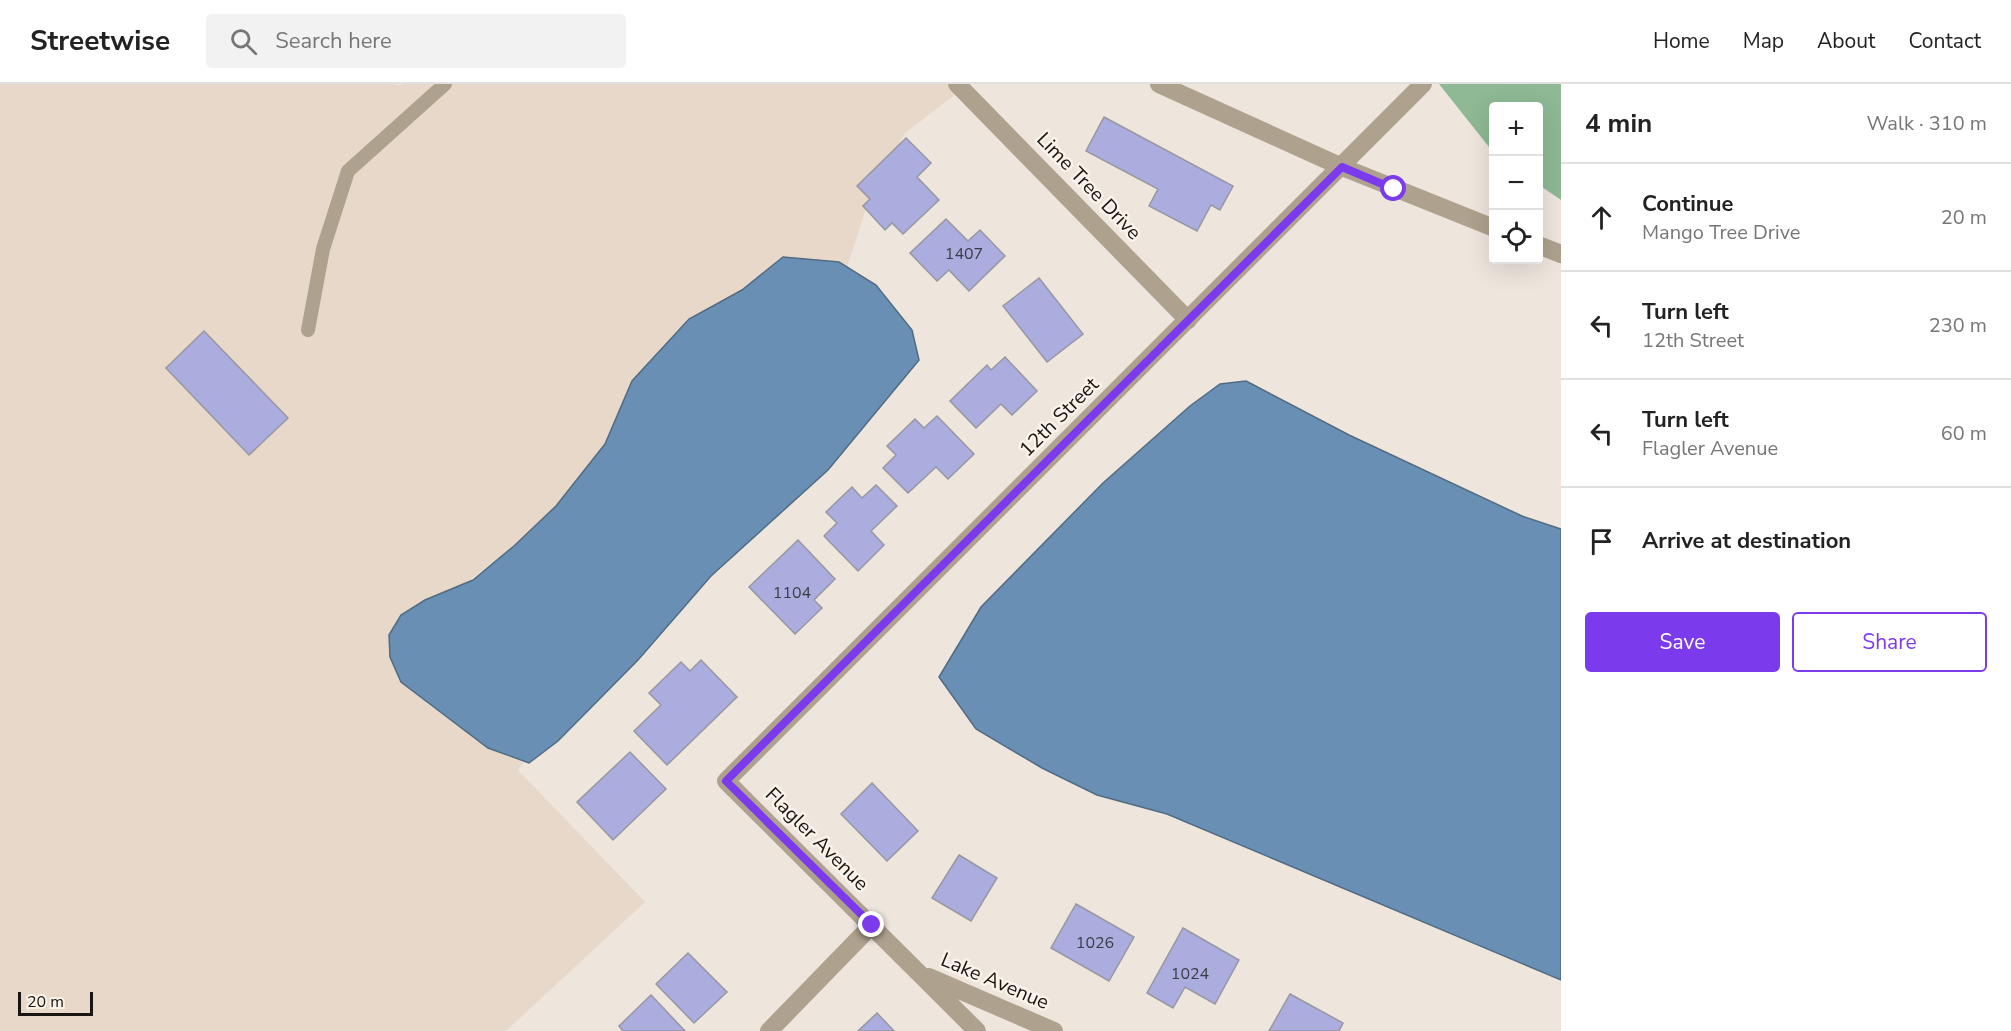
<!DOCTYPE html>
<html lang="en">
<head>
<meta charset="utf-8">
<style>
  :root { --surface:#fff; --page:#f2f2f2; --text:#222; --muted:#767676; --line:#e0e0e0; --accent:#7c3aed }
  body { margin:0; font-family:"Nunito Sans",sans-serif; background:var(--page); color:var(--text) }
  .controls { position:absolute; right:18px; top:18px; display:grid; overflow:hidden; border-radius:6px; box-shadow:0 6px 24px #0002 }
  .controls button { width:54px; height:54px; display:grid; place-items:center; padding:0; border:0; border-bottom:2px solid var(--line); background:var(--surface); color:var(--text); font:30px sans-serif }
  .scale { position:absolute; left:18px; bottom:15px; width:75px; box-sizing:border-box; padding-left:6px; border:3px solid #181512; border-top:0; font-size:16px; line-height:21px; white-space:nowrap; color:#181512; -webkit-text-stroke:4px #fbf3ea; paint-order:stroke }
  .stop { position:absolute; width:18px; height:18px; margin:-14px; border:4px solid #7c3aed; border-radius:50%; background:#fff }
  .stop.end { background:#7c3aed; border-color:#fff; box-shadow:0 2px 6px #0008 }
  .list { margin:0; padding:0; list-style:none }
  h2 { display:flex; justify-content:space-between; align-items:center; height:78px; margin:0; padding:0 24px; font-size:26px }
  h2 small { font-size:20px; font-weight:400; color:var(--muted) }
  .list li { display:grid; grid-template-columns:39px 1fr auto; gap:18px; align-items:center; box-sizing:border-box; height:108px; padding:0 24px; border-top:2px solid var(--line) }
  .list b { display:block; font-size:22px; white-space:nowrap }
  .list p { margin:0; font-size:20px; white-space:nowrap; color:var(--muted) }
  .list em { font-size:20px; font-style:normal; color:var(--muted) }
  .actions { display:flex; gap:12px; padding:18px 24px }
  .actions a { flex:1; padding:14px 0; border:2px solid var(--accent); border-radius:6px; text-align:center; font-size:21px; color:var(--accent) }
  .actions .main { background:var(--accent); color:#fff }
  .icon { flex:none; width:33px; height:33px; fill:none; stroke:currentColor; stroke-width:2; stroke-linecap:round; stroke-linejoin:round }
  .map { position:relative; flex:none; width:1561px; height:947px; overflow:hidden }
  header { display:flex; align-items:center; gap:36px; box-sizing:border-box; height:84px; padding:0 30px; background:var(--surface); border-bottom:2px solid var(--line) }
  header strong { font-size:28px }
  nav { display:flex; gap:33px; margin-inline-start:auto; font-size:21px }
  .search { width:420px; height:54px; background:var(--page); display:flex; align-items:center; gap:15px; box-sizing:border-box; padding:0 21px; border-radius:6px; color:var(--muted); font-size:22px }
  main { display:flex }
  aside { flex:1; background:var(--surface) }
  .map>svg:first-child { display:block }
  .built { fill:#e7d8ca }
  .forest { fill:#8eb994 }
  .water { fill:#6990b4; stroke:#516b83; stroke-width:1.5 }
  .building { fill:#aaadde; stroke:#9697a2; stroke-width:1.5 }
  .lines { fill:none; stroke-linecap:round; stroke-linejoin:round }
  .service { stroke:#aea18e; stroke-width:14 }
  .minor { stroke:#aea18e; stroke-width:18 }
  .route { stroke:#7c3aed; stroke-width:8 }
  .labels { text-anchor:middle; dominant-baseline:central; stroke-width:5; stroke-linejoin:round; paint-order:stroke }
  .number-label { font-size:16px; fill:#3c3b45 }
  .street-label { font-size:20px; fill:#181512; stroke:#fbf3ea }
</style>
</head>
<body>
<header>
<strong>Streetwise</strong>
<div class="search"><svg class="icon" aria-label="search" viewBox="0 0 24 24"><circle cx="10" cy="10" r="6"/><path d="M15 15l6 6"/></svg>Search here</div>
<nav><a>Home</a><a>Map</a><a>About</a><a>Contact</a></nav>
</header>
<main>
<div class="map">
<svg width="1561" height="947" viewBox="0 0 1561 947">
  <rect width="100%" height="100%" fill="#eee5dd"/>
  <polygon class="built" points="0,0 394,0 400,2 402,0 969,0 905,49 870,112 847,183 839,178 783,173 742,206 689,235 632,297 605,359 556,422 514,462 464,500 426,619 489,664 524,677 518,686 645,818 506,947 0,947"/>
  <polygon class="forest" points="1439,0 1561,0 1561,116 1539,101 1538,22 1494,22 1493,68"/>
  <g class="water">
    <polygon points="783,173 839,178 876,201 912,246 919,276 828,386 711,492 638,576 558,657 529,679 488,664 401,598 390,573 389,551 401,531 425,516 473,496 514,462 556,422 605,360 632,297 689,235 742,206"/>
    <polygon points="1246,297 1349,351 1522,432 1561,445 1561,896 1167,730 1097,711 1042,684 976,645 939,593 981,523 1103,399 1190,322 1220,300"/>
  </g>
  <g class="building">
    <polygon points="1104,33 1233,102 1220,126 1211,121 1197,147 1149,122 1158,105 1086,67"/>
    <polygon points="906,54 931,79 917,93 939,116 903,150 892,139 885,146 863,122 870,115 857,102"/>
    <polygon points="946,135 968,157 980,146 1005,172 969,207 949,186 937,197 910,169"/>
    <polygon points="1039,194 1083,250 1047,278 1003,222"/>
    <polygon points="204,247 288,334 249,371 166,284"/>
    <polygon points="1005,273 1037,307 1012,331 1001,320 976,344 950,317 987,281 991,286"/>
    <polygon points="937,332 974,370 948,395 936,383 908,409 883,384 896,371 887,362 915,335 924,344"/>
    <polygon points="876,401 897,422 871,447 884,461 858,487 824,452 837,439 826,428 852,403 862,414"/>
    <polygon points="798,456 835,495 814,516 822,524 795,550 749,503"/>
    <polygon points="701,576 737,613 667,681 634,647 661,621 649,609 681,578 690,587"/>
    <polygon points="630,668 666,705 613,756 577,718"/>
    <polygon points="872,699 918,747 887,777 841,730"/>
    <polygon points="959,771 997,794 971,837 932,814"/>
    <polygon points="1076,820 1134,853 1109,897 1051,864"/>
    <polygon points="1183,844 1239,876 1215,920 1185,903 1173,924 1147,909"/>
    <polygon points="688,869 727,908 694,939 656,900"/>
    <polygon points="1290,910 1343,939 1339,947 1269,947"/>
    <polygon points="651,911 685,947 623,947 619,942"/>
    <polygon points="877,929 894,947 858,947"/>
  </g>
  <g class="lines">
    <polyline class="service" points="308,246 323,165 348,87 445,0"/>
    <g class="minor">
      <polyline points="957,0 1188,236"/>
      <polyline points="1159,0 1342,83 1494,144"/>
      <polyline points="1538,161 1561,170"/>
      <polyline points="929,893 1054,947"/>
      <polyline points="769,947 872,841"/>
      <polyline points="977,947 726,697 1423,0"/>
    </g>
  </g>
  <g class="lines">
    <polyline class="route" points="872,841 726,697 1342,83 1394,105"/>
  </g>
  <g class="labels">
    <g class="number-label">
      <text x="964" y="170">1407</text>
      <text x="792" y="509">1104</text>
      <text x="1095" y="859">1026</text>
      <text x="1190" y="890">1024</text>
    </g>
    <g class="street-label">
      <text transform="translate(1089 102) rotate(46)">Lime Tree Drive</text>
      <text transform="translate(1059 333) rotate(-45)">12th Street</text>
      <text transform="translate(817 755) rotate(45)">Flagler Avenue</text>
      <text transform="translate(995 897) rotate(23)">Lake Avenue</text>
    </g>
  </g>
</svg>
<div class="controls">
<button>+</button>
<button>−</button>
<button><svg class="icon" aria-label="locate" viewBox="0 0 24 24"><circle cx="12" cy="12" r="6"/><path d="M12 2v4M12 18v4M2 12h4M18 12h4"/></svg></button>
</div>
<div class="scale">20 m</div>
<div class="stop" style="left:1394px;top:105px"></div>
<div class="stop end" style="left:872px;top:841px"></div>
</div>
<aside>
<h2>4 min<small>Walk · 310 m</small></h2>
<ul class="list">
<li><svg class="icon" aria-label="ahead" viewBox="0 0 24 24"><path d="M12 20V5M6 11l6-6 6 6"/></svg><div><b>Continue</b><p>Mango Tree Drive</p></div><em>20 m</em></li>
<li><svg class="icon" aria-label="left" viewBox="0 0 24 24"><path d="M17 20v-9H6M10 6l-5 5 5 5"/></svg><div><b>Turn left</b><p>12th Street</p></div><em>230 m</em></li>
<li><svg class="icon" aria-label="left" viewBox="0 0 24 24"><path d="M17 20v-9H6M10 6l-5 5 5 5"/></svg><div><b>Turn left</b><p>Flagler Avenue</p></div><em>60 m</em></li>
<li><svg class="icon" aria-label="arrive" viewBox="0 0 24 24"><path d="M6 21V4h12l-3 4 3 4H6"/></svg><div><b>Arrive at destination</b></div></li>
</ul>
<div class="actions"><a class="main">Save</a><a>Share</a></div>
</aside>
</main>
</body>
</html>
